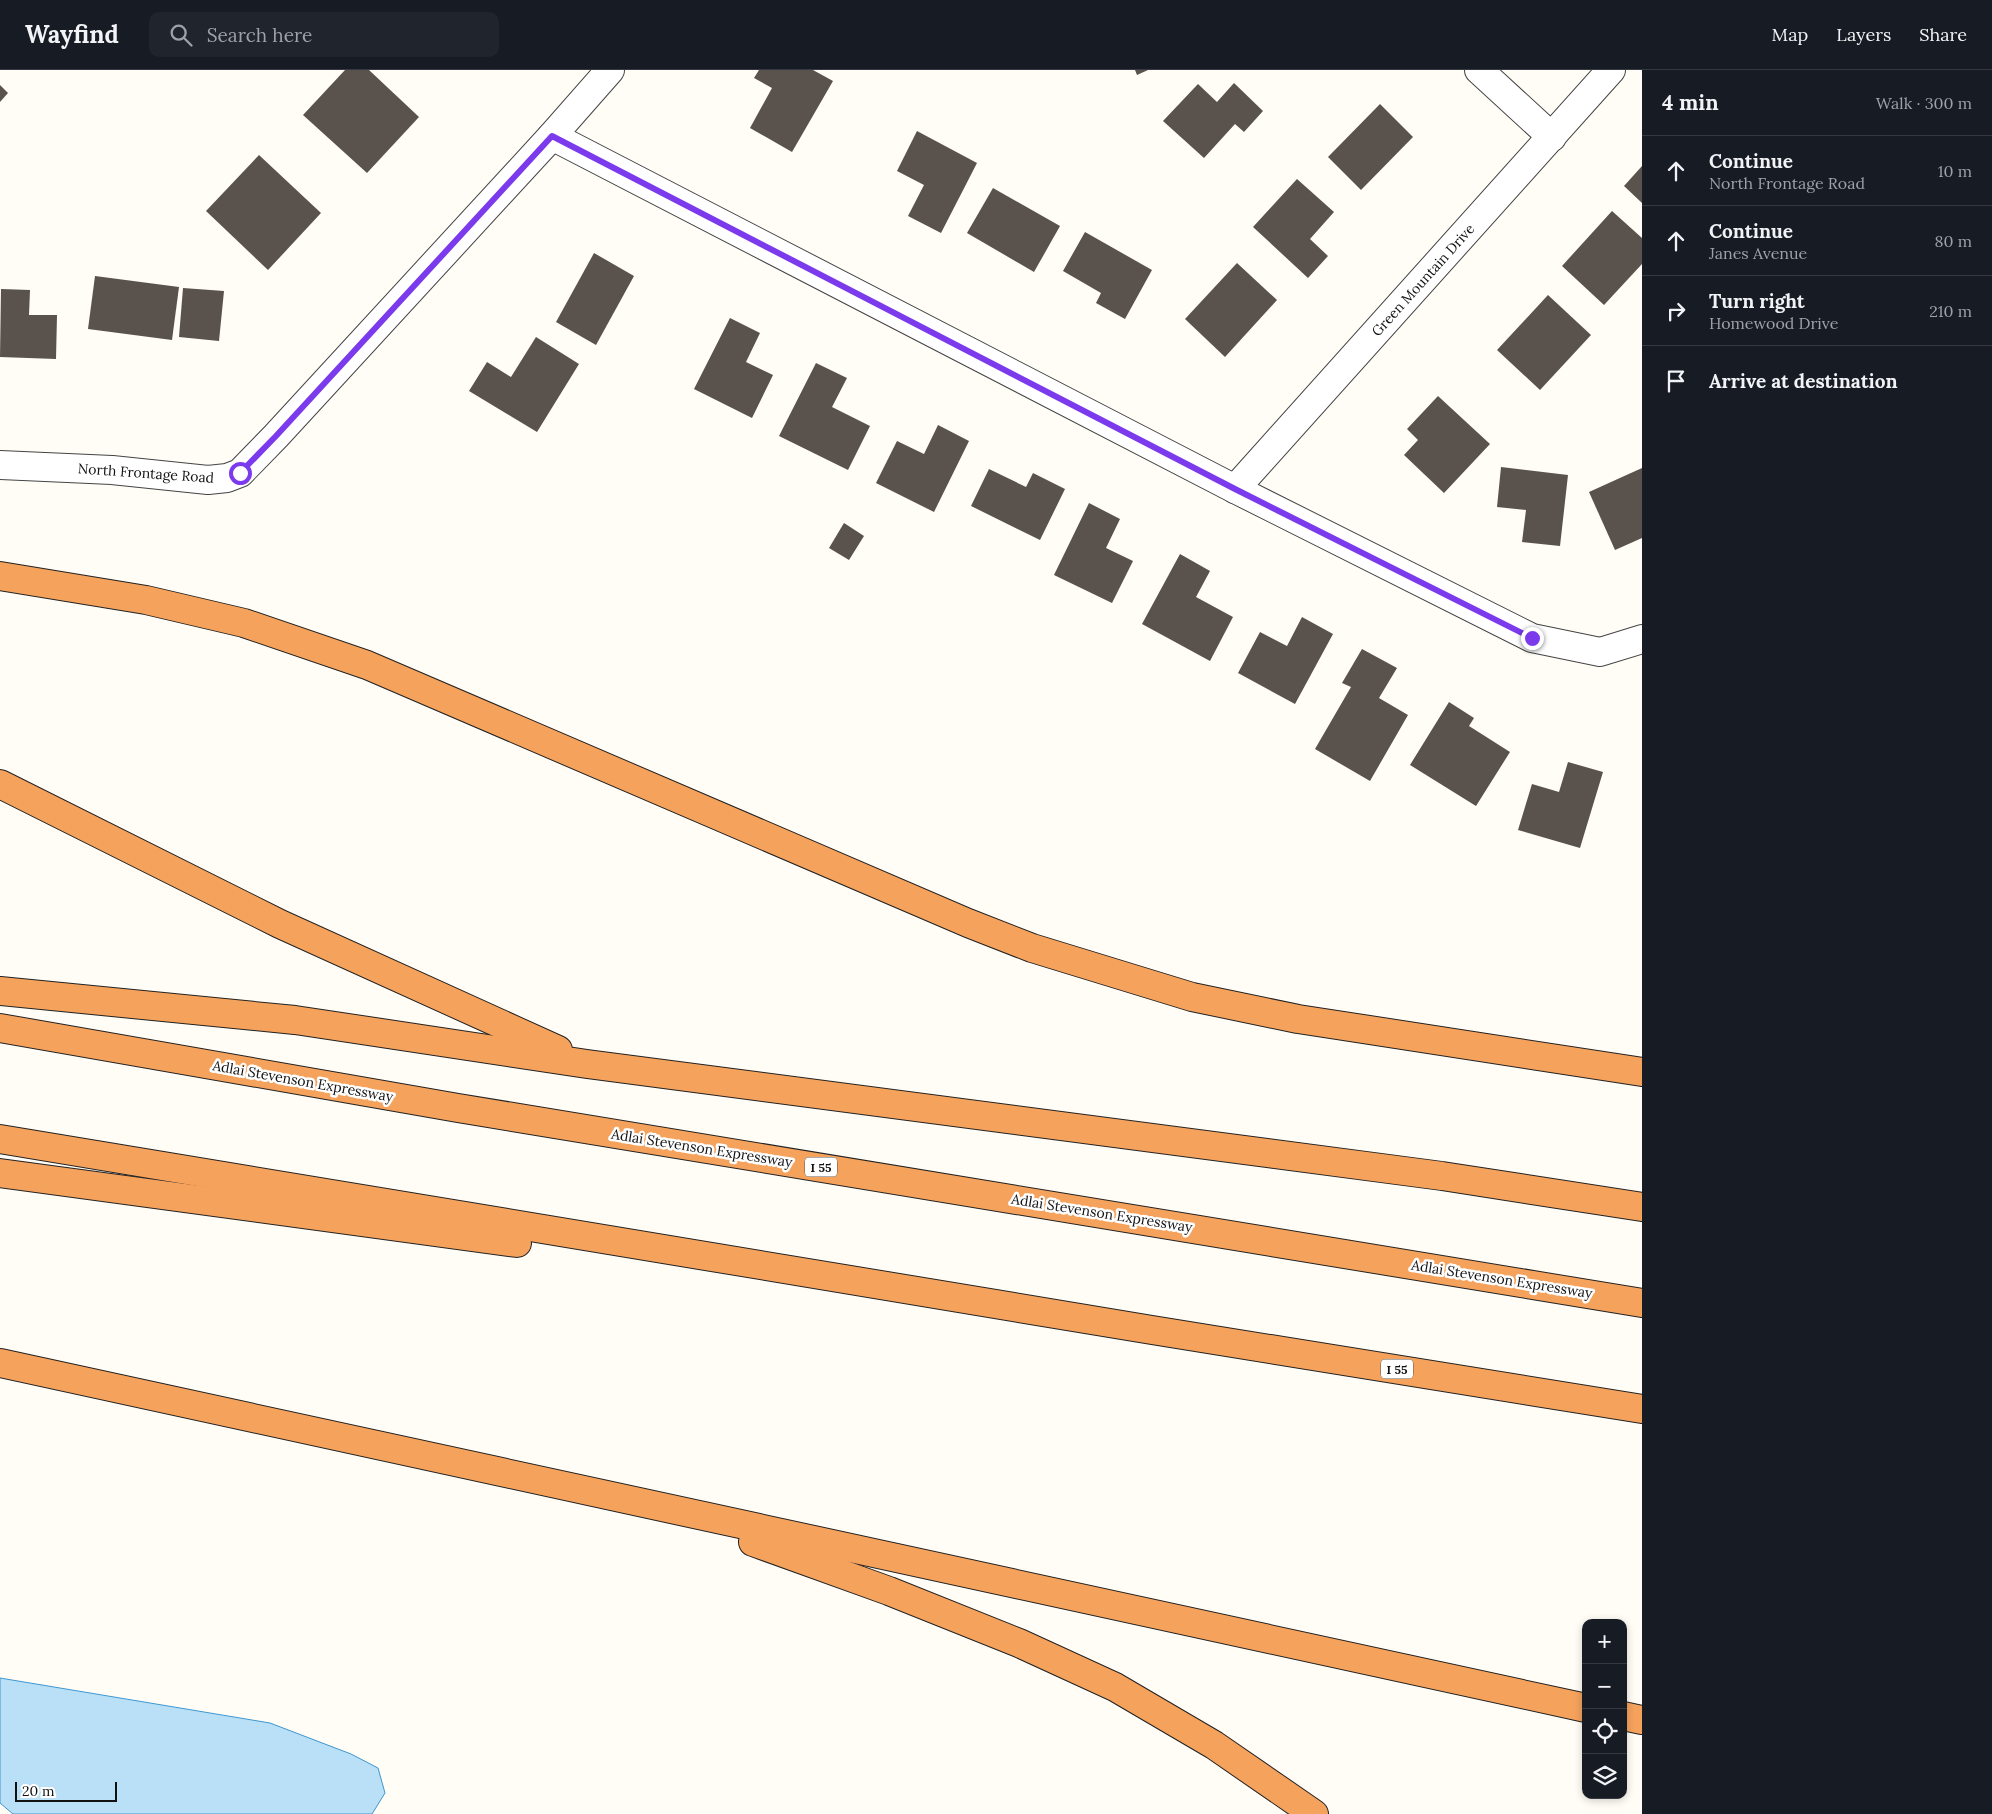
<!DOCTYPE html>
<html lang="en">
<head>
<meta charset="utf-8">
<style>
  :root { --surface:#171b24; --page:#20242c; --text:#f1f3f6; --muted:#9ea1a6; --line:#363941 }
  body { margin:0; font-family:Lora,serif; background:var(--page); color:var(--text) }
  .controls { position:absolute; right:15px; bottom:15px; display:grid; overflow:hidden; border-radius:10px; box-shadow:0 2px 8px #0003 }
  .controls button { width:45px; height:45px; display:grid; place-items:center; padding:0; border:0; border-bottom:1px solid var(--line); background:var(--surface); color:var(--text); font:25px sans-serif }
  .scale { position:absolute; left:15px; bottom:12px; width:102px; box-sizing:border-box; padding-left:5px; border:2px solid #111; border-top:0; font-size:14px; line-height:18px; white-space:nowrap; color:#111; -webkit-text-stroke:4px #fff; paint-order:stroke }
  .stop { position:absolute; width:15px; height:15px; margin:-11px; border:4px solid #7c3aed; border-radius:50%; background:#fff }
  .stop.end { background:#7c3aed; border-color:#fff; box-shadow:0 1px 5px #0008 }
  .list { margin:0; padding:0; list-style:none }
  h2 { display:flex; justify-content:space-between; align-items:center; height:65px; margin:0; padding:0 20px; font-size:21px }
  h2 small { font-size:16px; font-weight:400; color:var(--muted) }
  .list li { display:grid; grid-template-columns:32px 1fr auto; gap:15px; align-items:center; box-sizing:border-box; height:70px; padding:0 20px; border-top:1px solid var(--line) }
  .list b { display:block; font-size:19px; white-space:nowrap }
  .list p { margin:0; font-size:16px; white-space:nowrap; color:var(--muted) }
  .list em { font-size:16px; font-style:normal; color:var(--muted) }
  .icon { flex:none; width:28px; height:28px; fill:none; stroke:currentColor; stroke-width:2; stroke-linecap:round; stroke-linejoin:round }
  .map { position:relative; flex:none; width:1642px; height:1744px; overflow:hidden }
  header { display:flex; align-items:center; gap:30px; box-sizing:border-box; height:70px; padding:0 25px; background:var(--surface); border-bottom:1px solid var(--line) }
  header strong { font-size:24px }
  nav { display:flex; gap:28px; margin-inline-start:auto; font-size:18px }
  .search { width:350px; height:45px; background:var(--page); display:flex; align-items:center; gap:12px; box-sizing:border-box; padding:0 18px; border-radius:10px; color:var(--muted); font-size:19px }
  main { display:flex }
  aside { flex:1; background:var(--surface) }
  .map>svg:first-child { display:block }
  .water { fill:#b9e0f7; stroke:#3f96cf }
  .building { fill:#5a524d }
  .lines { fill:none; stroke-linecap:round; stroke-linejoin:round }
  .minor-casing { stroke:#444; stroke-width:30 }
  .tertiary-casing { stroke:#444; stroke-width:30 }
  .motorway-casing { stroke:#222; stroke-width:30 }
  .minor { stroke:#fff; stroke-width:28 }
  .tertiary { stroke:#fff; stroke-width:28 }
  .motorway { stroke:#f5a25d; stroke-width:28 }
  .route { stroke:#7c3aed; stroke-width:6 }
  .labels { text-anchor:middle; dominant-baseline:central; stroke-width:5; stroke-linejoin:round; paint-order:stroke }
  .shield { fill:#fff; stroke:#585858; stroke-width:1 }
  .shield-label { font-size:12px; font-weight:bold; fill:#111 }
  .street-label { font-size:14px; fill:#111; stroke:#fff }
</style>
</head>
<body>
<header>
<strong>Wayfind</strong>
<div class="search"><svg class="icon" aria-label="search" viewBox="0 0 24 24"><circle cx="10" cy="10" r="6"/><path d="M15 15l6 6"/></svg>Search here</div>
<nav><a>Map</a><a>Layers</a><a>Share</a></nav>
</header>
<main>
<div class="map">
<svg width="1642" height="1744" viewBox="0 0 1642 1744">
  <rect width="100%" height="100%" fill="#fffdf5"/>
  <polygon class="water" points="0,1608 270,1653 351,1684 378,1698 385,1723 372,1744 13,1744 0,1733"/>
  <g class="building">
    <polygon points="345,0 369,0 419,47 367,103 303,45"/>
    <polygon points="759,0 813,0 833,11 792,82 750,58 772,18 754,8"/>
    <polygon points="1135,0 1148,0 1137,5"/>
    <polygon points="1234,13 1263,41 1244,62 1235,54 1204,88 1163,51 1198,14 1217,32"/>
    <polygon points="0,15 8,23 0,32"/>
    <polygon points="1380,34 1413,67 1361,120 1328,87"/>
    <polygon points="917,61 977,93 941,163 908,146 924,115 897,101"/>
    <polygon points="259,85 321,143 268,200 206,141"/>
    <polygon points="1642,96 1642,133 1624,116"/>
    <polygon points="1297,109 1334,142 1310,169 1328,186 1308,208 1253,157"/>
    <polygon points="993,118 1060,156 1034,202 967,163"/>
    <polygon points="1612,141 1642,168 1642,194 1604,235 1562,196"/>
    <polygon points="1085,162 1152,200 1125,249 1096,233 1101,223 1063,201"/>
    <polygon points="594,183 634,206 596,275 556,252"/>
    <polygon points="1237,193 1277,230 1225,287 1185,249"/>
    <polygon points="95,206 179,217 172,270 88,259"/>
    <polygon points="183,218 224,221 219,271 179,267"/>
    <polygon points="1,219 30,220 29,245 57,245 56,289 0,287"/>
    <polygon points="1548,225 1591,265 1540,320 1497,280"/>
    <polygon points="730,248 760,263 746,292 773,305 752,348 694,319"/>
    <polygon points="536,267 579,294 537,362 469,321 487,292 511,307"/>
    <polygon points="816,293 847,308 832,337 870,356 848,400 779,366"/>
    <polygon points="1438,326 1490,374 1444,423 1404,385 1418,370 1407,359"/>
    <polygon points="938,355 969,371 934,442 876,413 897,371 924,384"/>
    <polygon points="1501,397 1568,405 1560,476 1522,472 1526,440 1497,437"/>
    <polygon points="1642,398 1642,468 1615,480 1589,422"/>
    <polygon points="989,399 1026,417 1033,403 1065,419 1040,470 971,436"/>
    <polygon points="1089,433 1120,449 1106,478 1133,491 1112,533 1054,505"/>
    <polygon points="844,453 864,466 849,490 829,478"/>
    <polygon points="1180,484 1210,501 1196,527 1233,547 1210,591 1142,554"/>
    <polygon points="1302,547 1333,564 1295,634 1238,603 1260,562 1287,576"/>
    <polygon points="1362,579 1397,598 1379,628 1408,645 1370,711 1315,679 1351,617 1342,613"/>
    <polygon points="1449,632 1474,648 1469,656 1510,682 1476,736 1410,695"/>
    <polygon points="1568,692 1603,702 1580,778 1518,760 1532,714 1559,722"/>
  </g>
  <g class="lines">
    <defs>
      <g id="minor">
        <polyline points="1479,0 1552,67"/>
        <polyline points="552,66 1235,419 1532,568 1600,582 1642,569"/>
        <polyline points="1235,419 1611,0"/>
      </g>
      <polyline id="tertiary" points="0,395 112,400 208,410 227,408 240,403 276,366 552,66 610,0"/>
      <g id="motorway">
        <polyline points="0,506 146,530 244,553 367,595 968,853 1032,878 1192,927 1298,949 1642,1002"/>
        <polyline points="0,714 280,854 558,980"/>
        <polyline points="0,921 295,950 587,994 1442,1106 1642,1137"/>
        <polyline points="0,958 458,1038 1642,1233"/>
        <polyline points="0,1069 1152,1260 1642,1339"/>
        <polyline points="0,1103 517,1173"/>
        <polyline points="0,1293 1586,1638"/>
        <polyline points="753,1472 889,1521 1019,1573 1115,1617 1214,1675 1314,1744"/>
        <polyline points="1623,1646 1642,1650"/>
      </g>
    </defs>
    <use href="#minor" class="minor-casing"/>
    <use href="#tertiary" class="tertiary-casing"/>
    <use href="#motorway" class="motorway-casing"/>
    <use href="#minor" class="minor"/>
    <use href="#tertiary" class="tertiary"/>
    <use href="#motorway" class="motorway"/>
  </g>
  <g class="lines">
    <polyline class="route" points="240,403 276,366 552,66 1235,419 1532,568"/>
  </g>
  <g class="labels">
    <g class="shield">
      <rect x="805" y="1087.5" width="32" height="19" rx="4"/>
      <rect x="1381" y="1289.5" width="32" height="19" rx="4"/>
    </g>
    <g class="shield-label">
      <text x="821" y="1097">I 55</text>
      <text x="1397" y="1299">I 55</text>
    </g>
    <g class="street-label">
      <text transform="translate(1423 210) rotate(-48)">Green Mountain Drive</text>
      <text transform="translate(146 403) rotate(4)">North Frontage Road</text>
      <text transform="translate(303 1011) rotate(10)">Adlai Stevenson Expressway</text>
      <text transform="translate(702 1078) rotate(9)">Adlai Stevenson Expressway</text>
      <text transform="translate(1102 1143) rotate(9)">Adlai Stevenson Expressway</text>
      <text transform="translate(1502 1209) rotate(9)">Adlai Stevenson Expressway</text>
    </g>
  </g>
</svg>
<div class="controls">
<button>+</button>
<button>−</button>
<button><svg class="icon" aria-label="locate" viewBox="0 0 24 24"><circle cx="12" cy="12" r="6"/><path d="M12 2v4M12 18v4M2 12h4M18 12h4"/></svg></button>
<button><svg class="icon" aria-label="layers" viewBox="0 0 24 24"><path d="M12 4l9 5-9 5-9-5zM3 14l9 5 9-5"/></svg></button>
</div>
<div class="scale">20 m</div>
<div class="stop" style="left:240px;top:403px"></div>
<div class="stop end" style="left:1532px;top:568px"></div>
</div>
<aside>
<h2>4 min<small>Walk · 300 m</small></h2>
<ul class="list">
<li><svg class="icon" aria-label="ahead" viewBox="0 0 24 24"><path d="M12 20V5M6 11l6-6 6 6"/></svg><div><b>Continue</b><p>North Frontage Road</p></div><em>10 m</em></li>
<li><svg class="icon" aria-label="ahead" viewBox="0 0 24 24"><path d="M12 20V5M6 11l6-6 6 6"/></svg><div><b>Continue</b><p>Janes Avenue</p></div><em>80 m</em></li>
<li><svg class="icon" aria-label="right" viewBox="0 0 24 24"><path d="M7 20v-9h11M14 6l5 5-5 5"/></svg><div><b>Turn right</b><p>Homewood Drive</p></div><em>210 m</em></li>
<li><svg class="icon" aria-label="arrive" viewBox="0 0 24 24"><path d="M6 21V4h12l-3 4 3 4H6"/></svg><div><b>Arrive at destination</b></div></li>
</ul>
</aside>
</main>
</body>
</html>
